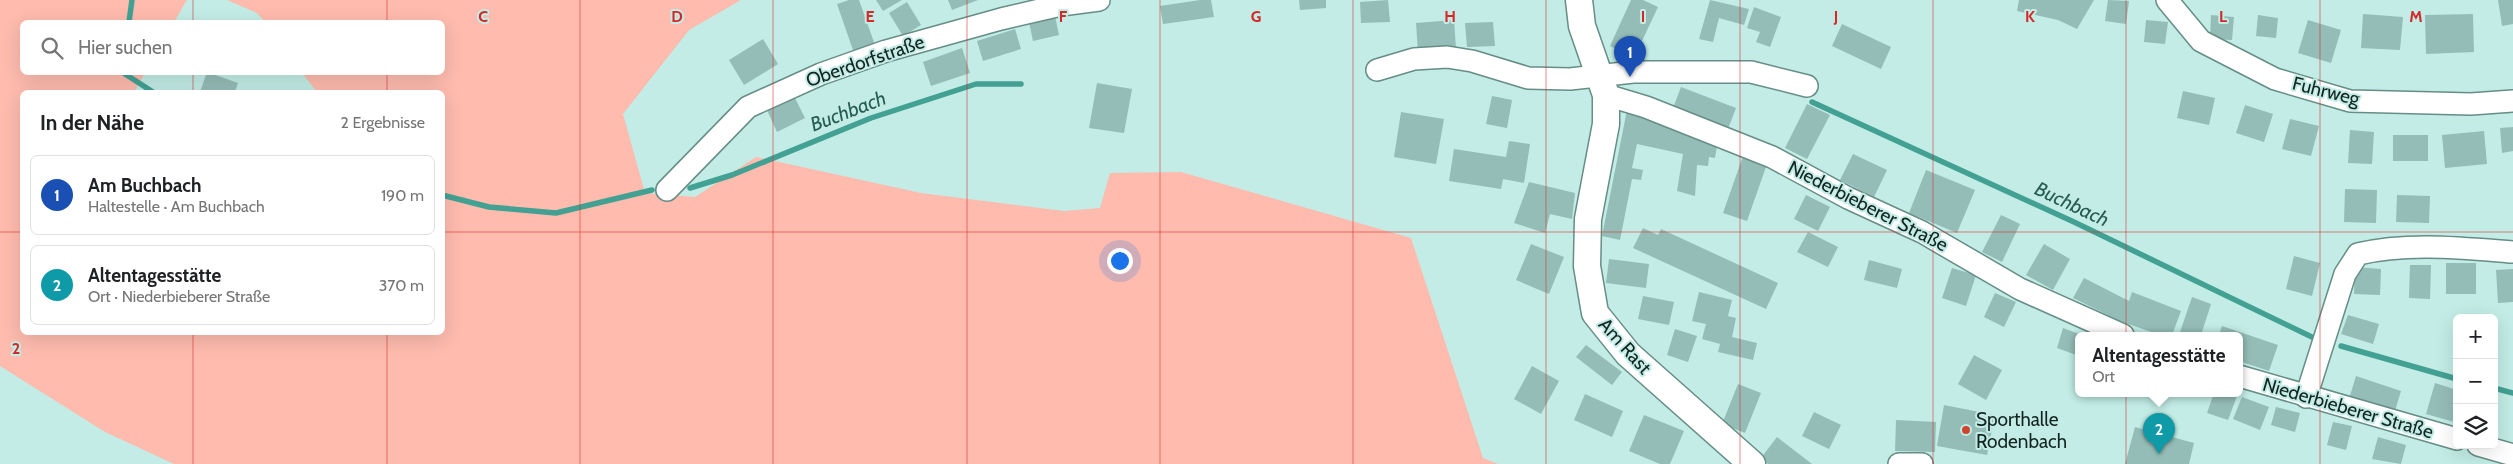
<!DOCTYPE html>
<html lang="de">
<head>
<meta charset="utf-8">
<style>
  :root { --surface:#fff; --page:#f6f6f6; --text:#202124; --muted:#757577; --line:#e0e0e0; --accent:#b45309 }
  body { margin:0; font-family:Cabin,sans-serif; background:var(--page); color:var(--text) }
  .controls { position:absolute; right:15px; bottom:15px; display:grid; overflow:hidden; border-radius:8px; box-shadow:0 5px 20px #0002 }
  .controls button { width:45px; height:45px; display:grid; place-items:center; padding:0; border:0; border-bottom:1px solid var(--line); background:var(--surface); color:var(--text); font:25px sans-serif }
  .you { position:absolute; left:1119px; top:260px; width:18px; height:18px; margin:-12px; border:4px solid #fff; border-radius:50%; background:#1a73e8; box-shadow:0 0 0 8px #1a73e833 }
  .badge { display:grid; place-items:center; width:32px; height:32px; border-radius:50%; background:var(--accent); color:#fff; font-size:16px; font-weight:700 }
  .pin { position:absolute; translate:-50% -41px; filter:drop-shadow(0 1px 2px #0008) }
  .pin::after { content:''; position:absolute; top:26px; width:18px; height:15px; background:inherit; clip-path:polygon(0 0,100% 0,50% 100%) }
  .popup { position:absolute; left:2075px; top:332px; width:168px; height:65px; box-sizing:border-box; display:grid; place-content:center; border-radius:8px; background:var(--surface); filter:drop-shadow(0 1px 4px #0005); font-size:16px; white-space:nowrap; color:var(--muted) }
  .popup b { font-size:19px; color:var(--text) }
  .popup::after { content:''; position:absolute; left:50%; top:100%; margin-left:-10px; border:10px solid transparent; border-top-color:var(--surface) }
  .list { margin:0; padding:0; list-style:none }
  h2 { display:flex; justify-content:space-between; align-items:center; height:65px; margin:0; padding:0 20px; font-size:21px }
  h2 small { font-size:16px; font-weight:400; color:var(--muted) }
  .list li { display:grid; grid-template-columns:32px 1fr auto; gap:15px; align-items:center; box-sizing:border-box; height:80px; margin:0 10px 10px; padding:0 10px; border:1px solid var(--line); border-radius:8px }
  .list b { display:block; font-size:19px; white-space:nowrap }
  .list p { margin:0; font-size:16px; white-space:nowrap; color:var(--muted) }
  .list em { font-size:16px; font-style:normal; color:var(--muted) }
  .icon { flex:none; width:28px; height:28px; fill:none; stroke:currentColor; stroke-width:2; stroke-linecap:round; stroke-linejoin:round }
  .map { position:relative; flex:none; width:2513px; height:464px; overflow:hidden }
  .search { position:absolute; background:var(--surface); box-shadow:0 5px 20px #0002; left:20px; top:20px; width:425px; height:55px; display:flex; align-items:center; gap:12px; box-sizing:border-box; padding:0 18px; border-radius:8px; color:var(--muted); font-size:19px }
  .panel { position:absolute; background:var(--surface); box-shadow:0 5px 20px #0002; left:20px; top:90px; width:425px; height:245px; border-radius:8px }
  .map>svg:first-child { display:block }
  .green { fill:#febbae }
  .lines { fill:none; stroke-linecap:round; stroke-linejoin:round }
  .stream { stroke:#43a194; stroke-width:5.5 }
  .building { fill:#95bdb7 }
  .minor-casing { stroke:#668d86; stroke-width:24 }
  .tertiary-casing { stroke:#668d86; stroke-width:29 }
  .minor { stroke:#fff; stroke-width:21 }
  .tertiary { stroke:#fff; stroke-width:26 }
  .grid { fill:none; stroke:#d62828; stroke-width:1; stroke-opacity:0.55 }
  .poi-dot { fill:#d0442f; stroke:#c2ece5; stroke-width:2 }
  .labels { text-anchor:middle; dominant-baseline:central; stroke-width:4; stroke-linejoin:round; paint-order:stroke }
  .street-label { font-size:19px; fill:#142421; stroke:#c2ece5 }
  .poi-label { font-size:19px; fill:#142421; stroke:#c2ece5; text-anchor:start }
  .water-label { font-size:20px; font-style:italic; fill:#275c55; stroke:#c2ece5 }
  .grid-label { font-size:16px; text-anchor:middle; font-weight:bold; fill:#d62828; stroke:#c2ece5; stroke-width:4; stroke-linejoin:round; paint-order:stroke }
</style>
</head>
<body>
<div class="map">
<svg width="2513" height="464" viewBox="0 0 2513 464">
  <rect width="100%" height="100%" fill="#c2ece5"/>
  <polygon class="green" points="0,0 187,0 174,22 22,22 22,72 145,73 134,92 22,92 22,332 442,332 442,92 317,92 302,73 442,72 442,22 265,22 257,13 227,0 741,0 689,30 623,114 645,193 695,197 756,157 921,193 1064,211 1100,208 1110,173 1181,172 1411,238 1483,458 1498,464 174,464 105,432 0,366"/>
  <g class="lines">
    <g class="stream">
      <polyline points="129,22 132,0"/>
      <polyline points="122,72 153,92"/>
      <polyline points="1812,102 2074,222 2316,339"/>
      <polyline points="690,188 732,175 871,118 976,84 1021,84"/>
      <polyline points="442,195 489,207 556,213 652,190"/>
      <polyline points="2341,346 2457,379"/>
      <polyline points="2494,388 2513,393"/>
    </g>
  </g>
  <g class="building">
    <polygon points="849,0 859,0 875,45 854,53 837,4"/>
    <polygon points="876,0 902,0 883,11"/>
    <polygon points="948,0 978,0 952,10"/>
    <polygon points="1200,0 1211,0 1214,17 1163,24 1160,6"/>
    <polygon points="1299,0 1326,0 1326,8 1300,10"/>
    <polygon points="1388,0 1390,22 1361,23 1360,2"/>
    <polygon points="1631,0 1643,0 1658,7 1634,58 1610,46"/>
    <polygon points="1710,0 1749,9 1744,25 1719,18 1713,42 1699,39"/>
    <polygon points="2019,0 2094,0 2077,29 2058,20 2017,11"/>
    <polygon points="2108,0 2129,1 2126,24 2105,21"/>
    <polygon points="2498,0 2513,0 2513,24 2502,26"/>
    <polygon points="907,2 921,25 903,36 889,13"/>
    <polygon points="1754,7 1781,17 1770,47 1756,42 1760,32 1747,28"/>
    <polygon points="2363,14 2403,17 2400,50 2361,48"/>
    <polygon points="2473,14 2474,52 2426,54 2425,15"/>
    <polygon points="2211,15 2234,17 2232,40 2210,39"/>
    <polygon points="2258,15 2278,18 2276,38 2256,36"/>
    <polygon points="1055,16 1059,35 1033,41 1029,22"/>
    <polygon points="1454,20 1456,49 1418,52 1416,23"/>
    <polygon points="2146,20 2168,22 2165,44 2144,42"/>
    <polygon points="2308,20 2341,30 2331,63 2298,53"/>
    <polygon points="1493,22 1495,46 1467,47 1465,23"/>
    <polygon points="1842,24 1891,47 1881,69 1832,46"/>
    <polygon points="1015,29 1021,49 983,61 977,41"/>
    <polygon points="763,39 778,64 744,85 729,60"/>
    <polygon points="962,48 970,73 931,86 923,62"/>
    <polygon points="207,72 238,83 235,92 200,92"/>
    <polygon points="1097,83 1132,89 1124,133 1089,128"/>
    <polygon points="1681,87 1736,108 1728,129 1673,108"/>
    <polygon points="2183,91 2215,98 2209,125 2177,118"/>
    <polygon points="794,96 805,118 777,132 767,110"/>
    <polygon points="1492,96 1512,100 1507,128 1486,124"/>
    <polygon points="1807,104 1830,115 1807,159 1785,148"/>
    <polygon points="2245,105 2273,114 2264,142 2236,133"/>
    <polygon points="1627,110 1718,140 1715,158 1709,157 1708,166 1697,165 1695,196 1677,191 1683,154 1637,144 1632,168 1643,170 1641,180 1632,179 1620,240 1602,236"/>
    <polygon points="1401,112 1444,119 1436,164 1394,157"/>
    <polygon points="2290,119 2319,126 2311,156 2282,149"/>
    <polygon points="2513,127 2513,151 2502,153 2500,128"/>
    <polygon points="2350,130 2374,132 2372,164 2348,163"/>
    <polygon points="2484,131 2487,164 2445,168 2442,135"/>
    <rect x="2393" y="135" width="35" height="26"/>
    <polygon points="1509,141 1530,144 1524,183 1503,179 1501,189 1449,181 1454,149 1506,157"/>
    <polygon points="1853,154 1887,170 1874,197 1840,180"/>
    <polygon points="1743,156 1767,164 1747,221 1723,213"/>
    <polygon points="1926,170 1975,190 1957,233 1909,213"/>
    <polygon points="1529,182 1575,193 1572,219 1550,214 1545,233 1514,223"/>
    <polygon points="2345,189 2377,190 2376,223 2344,222"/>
    <polygon points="1806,195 1830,207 1818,231 1794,219"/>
    <polygon points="2397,195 2430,196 2429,223 2396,222"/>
    <polygon points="2001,215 2020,224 2002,262 1982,252"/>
    <polygon points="1643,228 1658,235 1661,229 1778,283 1766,309 1633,248"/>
    <polygon points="1808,232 1838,247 1828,267 1797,252"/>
    <polygon points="1531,244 1564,257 1549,294 1516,280"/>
    <polygon points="2044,244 2070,259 2053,290 2026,275"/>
    <polygon points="2294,256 2320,263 2312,296 2286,289"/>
    <polygon points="1609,259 1649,264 1646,288 1606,283"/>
    <polygon points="1869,260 1902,269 1897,288 1864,280"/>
    <rect x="2446" y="263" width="30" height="31"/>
    <polygon points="2410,265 2431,265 2430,299 2409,298"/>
    <polygon points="2355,267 2381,269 2380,295 2354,294"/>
    <polygon points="1952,268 1976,275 1966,306 1942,298"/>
    <polygon points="2513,269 2513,302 2498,303 2496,270"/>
    <polygon points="2084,278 2129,301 2132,292 2181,311 2172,335 2160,335 2120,321 2073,298"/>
    <polygon points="1699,292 1732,300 1728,316 1736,318 1732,337 1757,343 1753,360 1718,352 1720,344 1702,339 1706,324 1692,321"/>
    <polygon points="1995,293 2016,302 2004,327 1984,317"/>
    <polygon points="1643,296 1674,302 1669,325 1638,319"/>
    <polygon points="2192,297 2211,304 2201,335 2179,335"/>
    <polygon points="2348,315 2379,324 2373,344 2341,334"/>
    <polygon points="2222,326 2278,345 2269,371 2239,361 2239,335 2219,335"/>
    <polygon points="2063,328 2079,334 2079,356 2057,348"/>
    <polygon points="1675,329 1697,336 1688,362 1667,355"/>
    <polygon points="1586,345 1622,372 1612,385 1576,357"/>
    <polygon points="1974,355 2002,370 1986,400 1958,384"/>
    <polygon points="1532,366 1559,381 1541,414 1514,399"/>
    <polygon points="2356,376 2401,391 2394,414 2349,399"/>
    <polygon points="2435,383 2457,390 2457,415 2454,422 2426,414"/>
    <polygon points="1738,384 1761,393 1745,433 1722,424"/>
    <polygon points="2214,393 2229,393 2237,396 2228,420 2207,413"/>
    <polygon points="1585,394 1623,411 1612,437 1574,420"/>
    <polygon points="2242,397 2269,407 2260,430 2233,419"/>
    <polygon points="1944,405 1995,415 1987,455 1937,446"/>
    <polygon points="2276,407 2300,413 2295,432 2271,425"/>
    <polygon points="1814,412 1841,425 1829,449 1802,436"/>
    <polygon points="1644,415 1684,431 1670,464 1660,464 1629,451"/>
    <polygon points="1896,420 1936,422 1935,452 1895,451"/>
    <polygon points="2333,422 2352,426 2346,450 2327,445"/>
    <polygon points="2135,427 2194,443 2189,464 2125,464"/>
    <polygon points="1777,437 1812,464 1768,464 1761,458"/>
    <polygon points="2378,437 2406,445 2401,464 2372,459"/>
  </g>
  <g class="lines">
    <defs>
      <g id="minor">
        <polyline points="2167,0 2201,41 2275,79 2350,101 2471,104 2513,101"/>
        <polyline points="1377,70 1414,59 1447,57 1472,61 1528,78 1570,79 1633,72 1751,72 1807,86"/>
        <polyline points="1606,95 1646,107 1772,157 1848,198 1922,232 2020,289 2123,335"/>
        <polyline points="667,190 748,107 821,74 886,51 1001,19 1061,5 1099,0"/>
        <polyline points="2239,376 2457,439"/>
        <path d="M2306 397 2345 274 2358 254C2407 242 2462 248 2513 252"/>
        <polyline points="2478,445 2513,455"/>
        <polyline points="1899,464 1922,464"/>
      </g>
      <polyline id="tertiary" points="1579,0 1582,26 1606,95 1606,124 1588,219 1587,266 1595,313 1628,354 1752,464"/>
    </defs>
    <use href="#minor" class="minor-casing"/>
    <use href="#tertiary" class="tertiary-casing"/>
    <use href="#minor" class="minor"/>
    <use href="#tertiary" class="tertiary"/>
  </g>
  <path class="grid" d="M193 0V22M387 0V22M580 0V464M773 0V464M967 0V464M1160 0V464M1353 0V464M1546 0V464M1740 0V464M1933 0V464M2126 0V464M2320 0V464M193 72V92M387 72V92M0 232H22M442 232H2513M193 332V464M387 332V464"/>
  <circle class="poi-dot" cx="1966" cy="430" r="5"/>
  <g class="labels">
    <g class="street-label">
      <text transform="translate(865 61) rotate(-19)">Oberdorfstraße</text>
      <text transform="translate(2326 91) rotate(14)">Fuhrweg</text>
      <text transform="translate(1868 206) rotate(27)">Niederbieberer Straße</text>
      <text transform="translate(1625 346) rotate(48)">Am Rast</text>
      <text transform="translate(2348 408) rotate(16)">Niederbieberer Straße</text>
    </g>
    <g class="poi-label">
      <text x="1976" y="419">Sporthalle<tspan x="1976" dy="22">Rodenbach</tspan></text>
    </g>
    <g class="water-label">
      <text transform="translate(848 111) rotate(-21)">Buchbach</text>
      <text transform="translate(2072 204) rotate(25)">Buchbach</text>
    </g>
  </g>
  <g class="grid-label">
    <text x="483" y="22">C</text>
    <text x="677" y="22">D</text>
    <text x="870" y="22">E</text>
    <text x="1063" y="22">F</text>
    <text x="1256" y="22">G</text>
    <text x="1450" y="22">H</text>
    <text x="1643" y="22">I</text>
    <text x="1836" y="22">J</text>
    <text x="2030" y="22">K</text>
    <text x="2223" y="22">L</text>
    <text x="2416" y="22">M</text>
    <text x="16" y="354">2</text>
  </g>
</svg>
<div class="controls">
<button>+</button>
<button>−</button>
<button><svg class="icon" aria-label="layers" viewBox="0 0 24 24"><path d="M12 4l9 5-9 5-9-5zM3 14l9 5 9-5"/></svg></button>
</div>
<div class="you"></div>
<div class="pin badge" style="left:1630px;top:77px;background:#1a4fb4">1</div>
<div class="pin badge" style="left:2159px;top:454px;background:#0f9aa8">2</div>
<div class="popup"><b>Altentagesstätte</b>Ort</div>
<div class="search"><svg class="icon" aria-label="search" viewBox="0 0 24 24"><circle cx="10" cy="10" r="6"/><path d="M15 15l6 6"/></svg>Hier suchen</div>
<section class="panel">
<h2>In der Nähe<small>2 Ergebnisse</small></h2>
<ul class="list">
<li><span class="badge" style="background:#1a4fb4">1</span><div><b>Am Buchbach</b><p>Haltestelle · Am Buchbach</p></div><em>190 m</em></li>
<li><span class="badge" style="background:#0f9aa8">2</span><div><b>Altentagesstätte</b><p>Ort · Niederbieberer Straße</p></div><em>370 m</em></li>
</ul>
</section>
</div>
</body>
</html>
